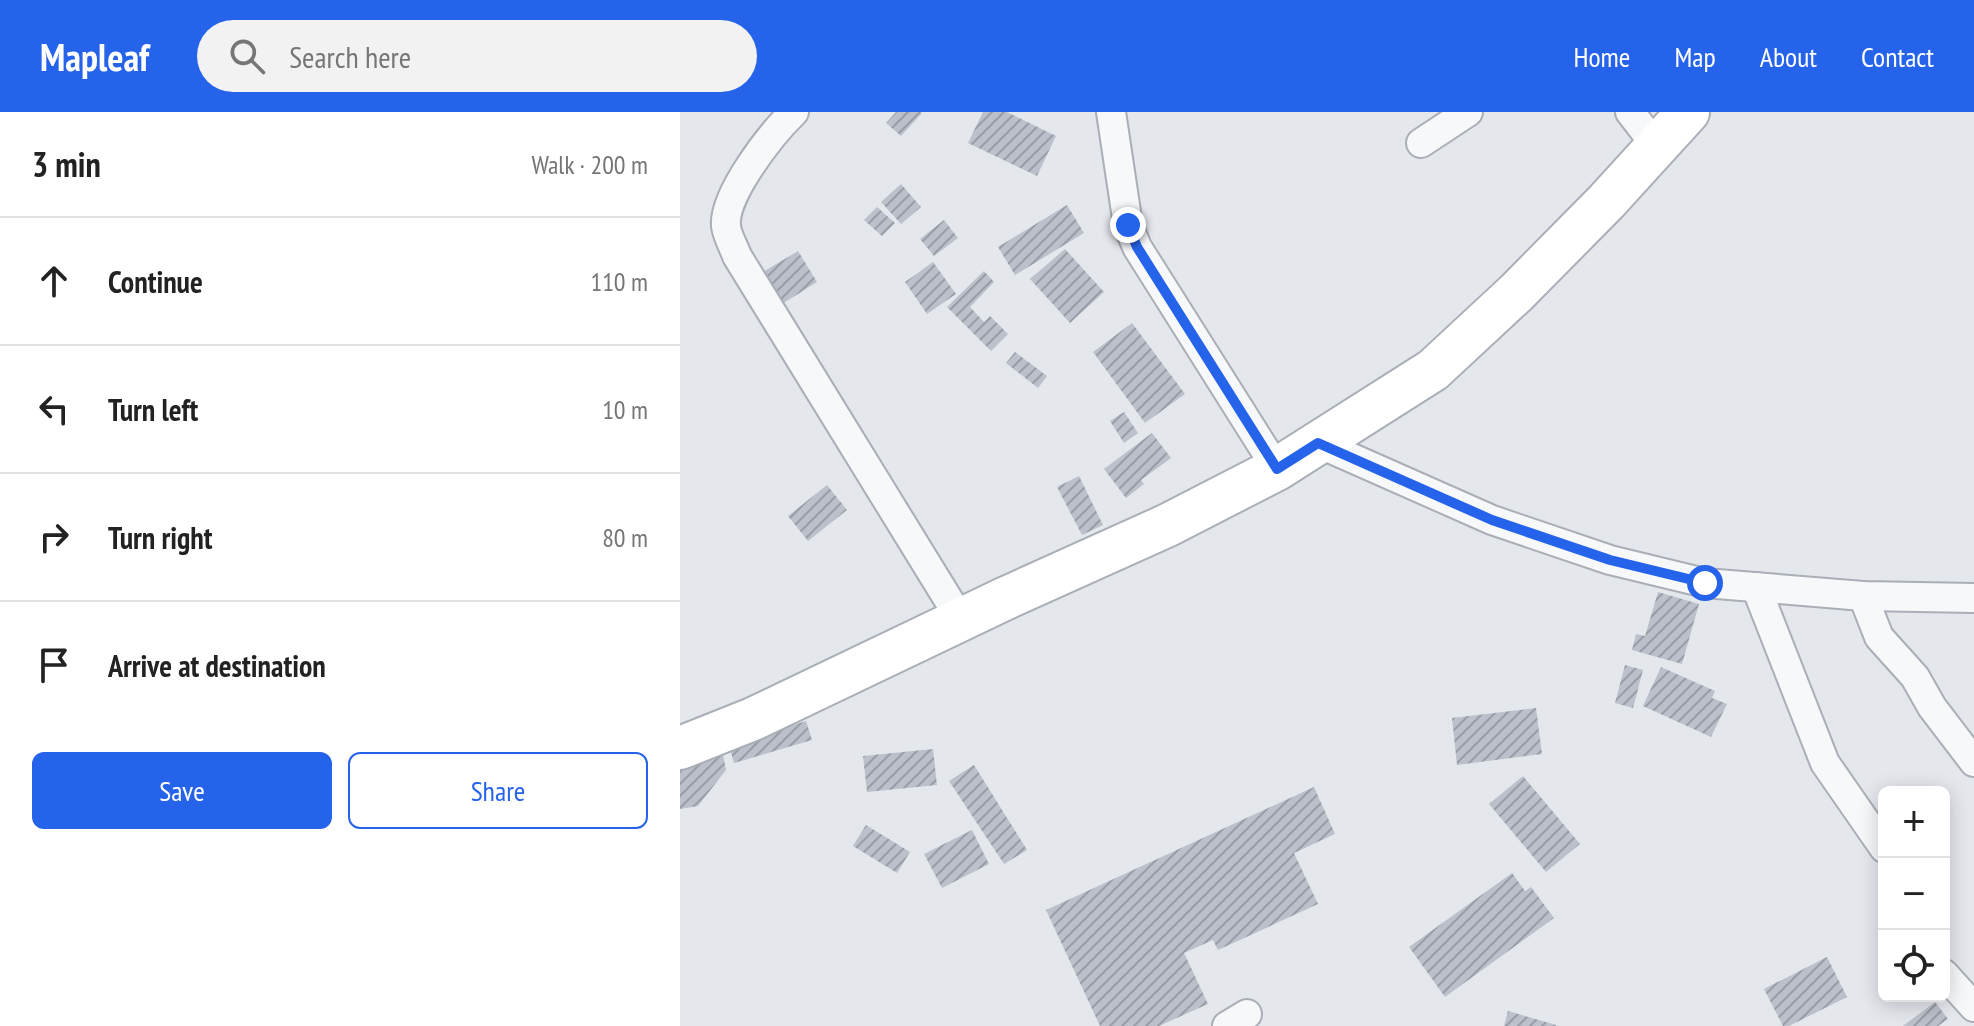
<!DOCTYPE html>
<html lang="en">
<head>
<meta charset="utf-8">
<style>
  :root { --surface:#fff; --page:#f2f2f2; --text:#222; --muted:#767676; --line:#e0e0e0; --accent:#2563eb }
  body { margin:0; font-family:"PT Sans Narrow",sans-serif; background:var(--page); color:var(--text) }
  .controls { position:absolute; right:24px; bottom:24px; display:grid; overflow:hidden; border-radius:12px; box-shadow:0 4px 20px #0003 }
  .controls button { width:72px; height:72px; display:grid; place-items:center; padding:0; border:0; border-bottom:2px solid var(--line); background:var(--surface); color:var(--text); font:40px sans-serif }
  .stop { position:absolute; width:24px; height:24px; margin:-18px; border:6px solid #2563eb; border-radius:50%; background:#fff }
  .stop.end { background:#2563eb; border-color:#fff; box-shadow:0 2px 8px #0008 }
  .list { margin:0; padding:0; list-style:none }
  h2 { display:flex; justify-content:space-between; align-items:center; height:104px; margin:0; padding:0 32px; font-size:34px }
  h2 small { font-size:26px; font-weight:400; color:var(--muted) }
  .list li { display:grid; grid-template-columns:52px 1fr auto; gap:24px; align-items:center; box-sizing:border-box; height:128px; padding:0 32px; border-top:2px solid var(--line) }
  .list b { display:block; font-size:30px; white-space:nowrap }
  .list em { font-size:26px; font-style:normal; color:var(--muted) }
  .actions { display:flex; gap:16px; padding:24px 32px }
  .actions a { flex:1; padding:18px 0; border:2px solid var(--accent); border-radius:12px; text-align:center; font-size:28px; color:var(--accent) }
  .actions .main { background:var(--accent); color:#fff }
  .icon { flex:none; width:44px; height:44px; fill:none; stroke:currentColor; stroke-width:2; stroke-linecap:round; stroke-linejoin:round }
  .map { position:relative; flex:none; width:1294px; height:914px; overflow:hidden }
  header { display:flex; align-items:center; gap:48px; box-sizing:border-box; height:112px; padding:0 40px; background:var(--accent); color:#fff }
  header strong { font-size:38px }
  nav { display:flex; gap:44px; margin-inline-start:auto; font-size:28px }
  .search { width:560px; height:72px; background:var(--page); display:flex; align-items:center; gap:20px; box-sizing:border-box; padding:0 28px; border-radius:44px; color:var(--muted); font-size:30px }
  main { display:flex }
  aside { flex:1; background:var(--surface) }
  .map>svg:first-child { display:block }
  .building { fill:url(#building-hatch) }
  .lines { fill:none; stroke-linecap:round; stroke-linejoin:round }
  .street-casing { stroke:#a9aeb7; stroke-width:32 }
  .secondary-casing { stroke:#a9aeb7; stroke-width:46 }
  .street { stroke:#f7f8fa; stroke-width:28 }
  .secondary { stroke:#fff; stroke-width:42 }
  .route { stroke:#2563eb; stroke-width:10 }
</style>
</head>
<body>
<header>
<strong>Mapleaf</strong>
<div class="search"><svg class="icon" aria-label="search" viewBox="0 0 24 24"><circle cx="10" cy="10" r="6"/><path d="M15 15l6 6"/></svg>Search here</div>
<nav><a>Home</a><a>Map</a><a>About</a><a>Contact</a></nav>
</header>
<main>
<aside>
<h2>3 min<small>Walk · 200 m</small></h2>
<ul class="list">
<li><svg class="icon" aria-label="ahead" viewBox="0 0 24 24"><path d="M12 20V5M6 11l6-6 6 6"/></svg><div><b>Continue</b></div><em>110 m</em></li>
<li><svg class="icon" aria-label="left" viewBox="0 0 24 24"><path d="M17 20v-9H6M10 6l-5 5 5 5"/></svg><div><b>Turn left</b></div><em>10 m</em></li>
<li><svg class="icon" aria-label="right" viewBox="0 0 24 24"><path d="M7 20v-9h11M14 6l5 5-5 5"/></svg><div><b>Turn right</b></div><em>80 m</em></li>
<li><svg class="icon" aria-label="arrive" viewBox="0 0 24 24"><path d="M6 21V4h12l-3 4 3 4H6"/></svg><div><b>Arrive at destination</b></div></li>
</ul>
<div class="actions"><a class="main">Save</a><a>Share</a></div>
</aside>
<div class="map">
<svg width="1294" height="914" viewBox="0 0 1294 914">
  <defs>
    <pattern id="building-hatch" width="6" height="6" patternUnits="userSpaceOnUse" patternTransform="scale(2)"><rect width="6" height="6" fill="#bbc0ca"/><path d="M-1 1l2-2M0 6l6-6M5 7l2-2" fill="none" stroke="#989da6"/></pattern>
  </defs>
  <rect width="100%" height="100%" fill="#e4e7ec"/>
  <g class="building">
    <polygon points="216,0 240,0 242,1 221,24 206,11"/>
    <polygon points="303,0 327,0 376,24 357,64 288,31"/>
    <polygon points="221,72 241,95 221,112 201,90"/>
    <polygon points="387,93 404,121 335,163 318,135"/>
    <polygon points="197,95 215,111 202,124 184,108"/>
    <polygon points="264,108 278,126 254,144 240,127"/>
    <polygon points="385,137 424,180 390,211 350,167"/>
    <polygon points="118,139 137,170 102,192 83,160"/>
    <polygon points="253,150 276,182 247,202 225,170"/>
    <polygon points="304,159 314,170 290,195 304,210 310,204 328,222 311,239 267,195"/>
    <polygon points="452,211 505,282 465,311 413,240"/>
    <polygon points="335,240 367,264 358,276 326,251"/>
    <polygon points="444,300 458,321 444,331 430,309"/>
    <polygon points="472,321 491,346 461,368 464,372 446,386 424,357"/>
    <polygon points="399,364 423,413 402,423 377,375"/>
    <polygon points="147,373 167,398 128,429 108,404"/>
    <polygon points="978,480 1019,492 1002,552 952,538 956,522 965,524"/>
    <polygon points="945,553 963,558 953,596 935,591"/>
    <polygon points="981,555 1035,579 1032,586 1047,592 1031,625 963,594"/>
    <polygon points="856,596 862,642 777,653 772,606"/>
    <polygon points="126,609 132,628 54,651 49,633"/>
    <polygon points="41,632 46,658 18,694 0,697 0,650"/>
    <polygon points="253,637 257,673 187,680 183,644"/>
    <polygon points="294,653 347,738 324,752 269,669"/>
    <polygon points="843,664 900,732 866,760 809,692"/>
    <polygon points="634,675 655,722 614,741 638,792 538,838 533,828 504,841 528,892 479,914 420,914 366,798"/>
    <polygon points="186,713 230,740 217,761 173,734"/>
    <polygon points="292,718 309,752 262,776 244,742"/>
    <polygon points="832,761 845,779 851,775 874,806 765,885 729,835"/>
    <polygon points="1147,845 1167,885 1109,914 1103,914 1084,877"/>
    <polygon points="1255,890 1268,907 1258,914 1223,914"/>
    <polygon points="828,899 876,913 876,914 824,914"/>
  </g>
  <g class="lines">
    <defs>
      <g id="street">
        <path d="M114 0C92 21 43 83 46 114 47 124 54 135 57 144L281 508"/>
        <polyline points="431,0 448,113 457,135 597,357"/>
        <polyline points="950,0 977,35"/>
        <polyline points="741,31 788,0"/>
        <polyline points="638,331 812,408 930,448 1025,471 1183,484 1294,486"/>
        <polyline points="1076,475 1145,651 1204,736"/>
        <polyline points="1183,484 1199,525 1235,565 1252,595 1294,650"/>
        <polyline points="1264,862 1294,895"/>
        <polyline points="547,914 567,902"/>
      </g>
      <polyline id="secondary" points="0,636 73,607 324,487 488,413 597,357 753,258 836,181 926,90 1008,0"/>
    </defs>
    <use href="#street" class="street-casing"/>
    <use href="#secondary" class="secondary-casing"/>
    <use href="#street" class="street"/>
    <use href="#secondary" class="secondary"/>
  </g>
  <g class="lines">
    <polyline class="route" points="448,113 457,135 597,357 638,331 812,408 930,448 1025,471"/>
  </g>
</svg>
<div class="controls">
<button>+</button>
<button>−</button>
<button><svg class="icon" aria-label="locate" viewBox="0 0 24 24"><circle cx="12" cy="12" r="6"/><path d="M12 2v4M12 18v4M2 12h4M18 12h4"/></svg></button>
</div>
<div class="stop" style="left:1025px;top:471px"></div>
<div class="stop end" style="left:448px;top:113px"></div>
</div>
</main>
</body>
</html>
